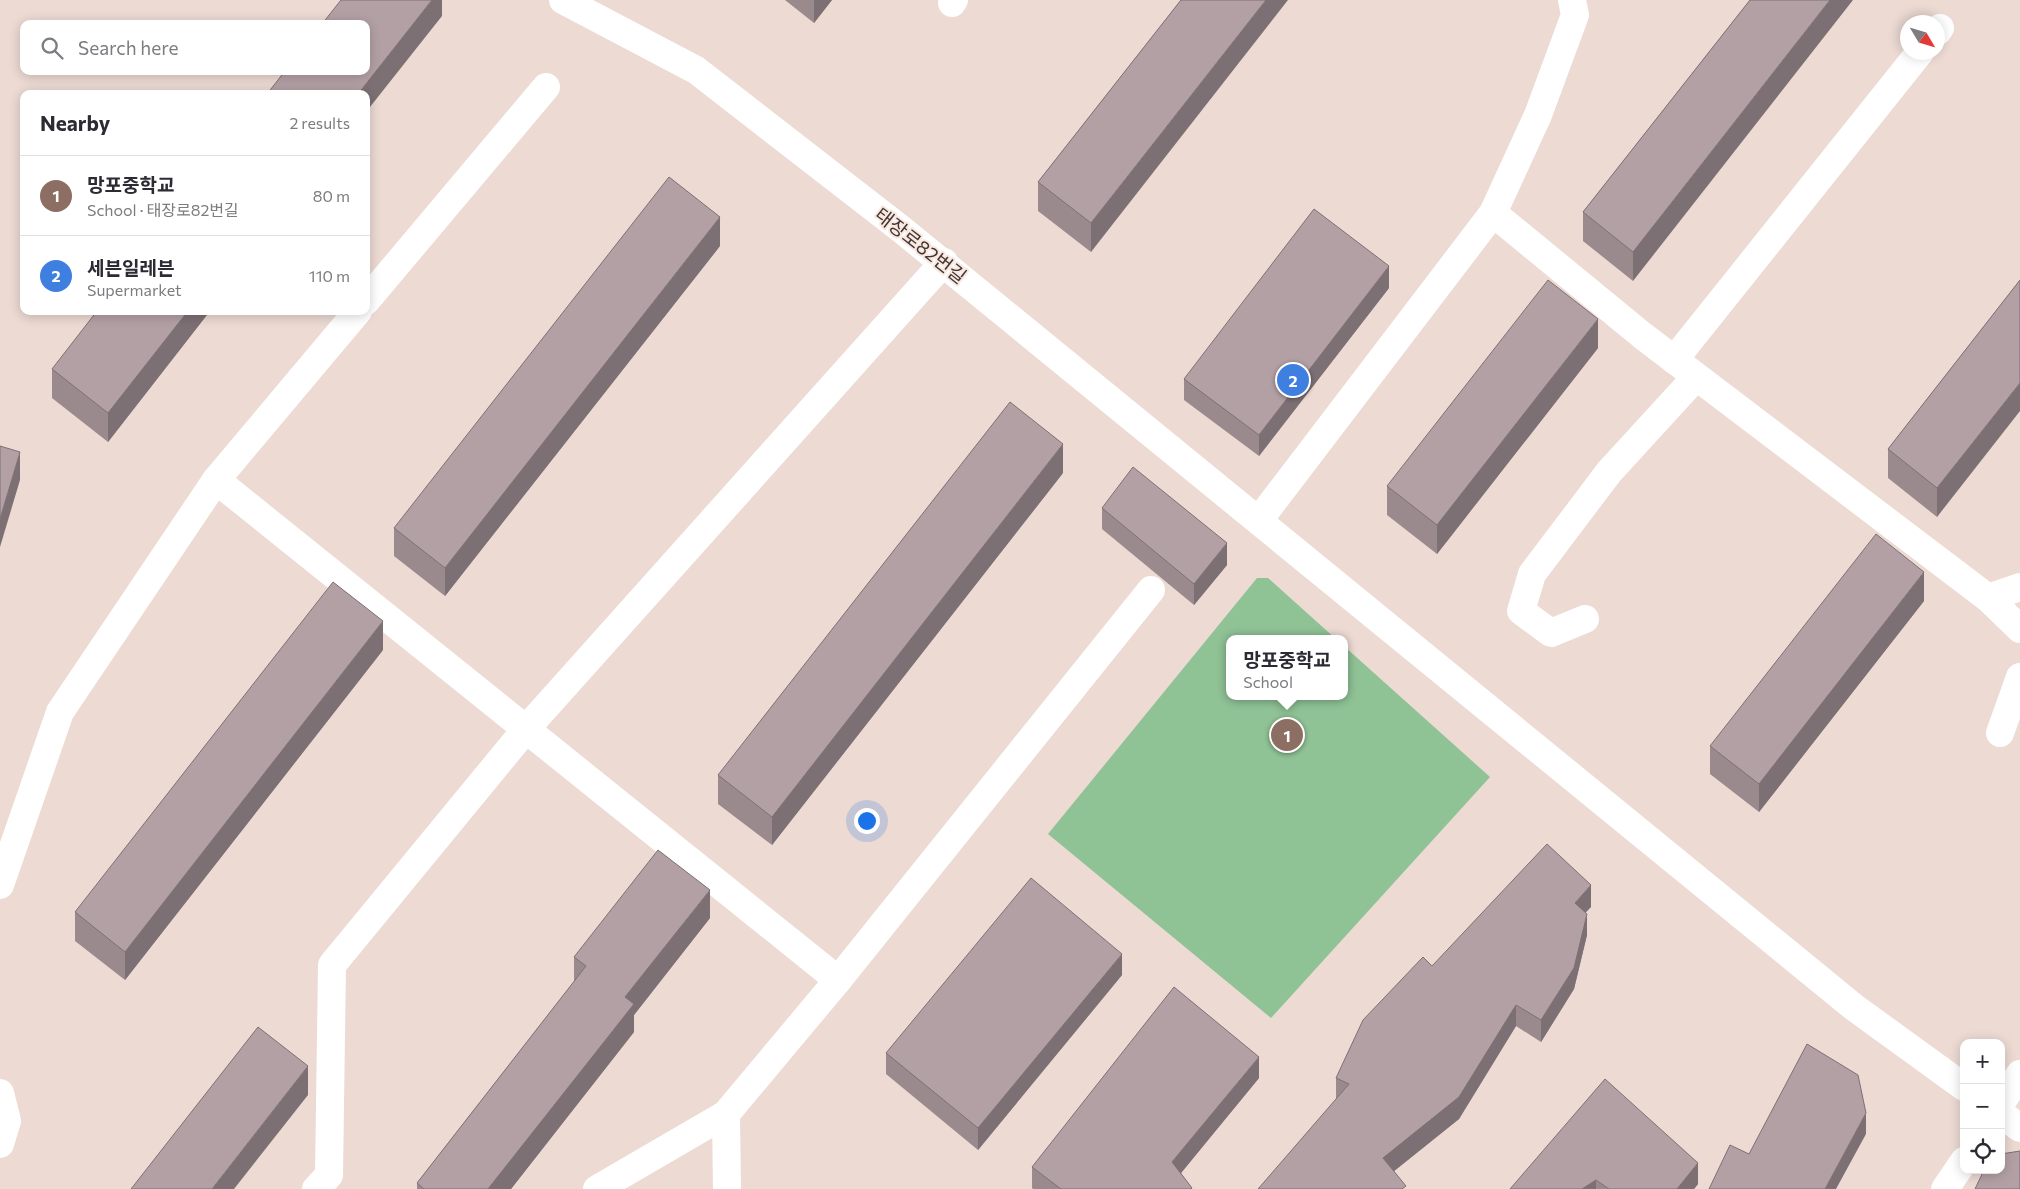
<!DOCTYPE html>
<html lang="en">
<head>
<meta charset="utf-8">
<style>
  :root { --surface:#fff; --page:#f2f2f3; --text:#2b2b33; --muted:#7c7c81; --line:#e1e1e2; --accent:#db2777 }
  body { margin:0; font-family:Commissioner,"Noto Sans KR",sans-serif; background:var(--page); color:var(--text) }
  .controls { position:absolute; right:15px; bottom:15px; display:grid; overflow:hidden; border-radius:10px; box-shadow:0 2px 12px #0003 }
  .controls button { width:45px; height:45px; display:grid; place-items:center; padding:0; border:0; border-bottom:1px solid var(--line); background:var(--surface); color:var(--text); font:25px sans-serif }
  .compass { position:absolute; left:1900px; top:15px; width:45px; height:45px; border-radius:50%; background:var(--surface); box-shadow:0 2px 12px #0003; rotate:128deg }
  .you { position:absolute; left:866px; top:820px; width:18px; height:18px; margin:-12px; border:4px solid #fff; border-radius:50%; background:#1a73e8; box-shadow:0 0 0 8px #1a73e833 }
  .badge { display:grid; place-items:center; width:32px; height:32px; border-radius:50%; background:var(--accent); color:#fff; font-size:16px; font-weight:700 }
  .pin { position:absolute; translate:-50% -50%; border:2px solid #fff; box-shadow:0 1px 5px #0006 }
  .popup { position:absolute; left:1226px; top:635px; width:122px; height:65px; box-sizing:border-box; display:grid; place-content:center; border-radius:10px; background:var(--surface); filter:drop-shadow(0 1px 4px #0005); font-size:16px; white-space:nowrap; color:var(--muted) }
  .popup b { font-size:19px; color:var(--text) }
  .popup::after { content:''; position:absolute; left:50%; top:100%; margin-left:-10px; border:10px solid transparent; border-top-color:var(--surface) }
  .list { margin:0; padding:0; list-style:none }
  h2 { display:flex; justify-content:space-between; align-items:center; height:65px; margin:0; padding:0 20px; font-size:21px }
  h2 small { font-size:16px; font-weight:400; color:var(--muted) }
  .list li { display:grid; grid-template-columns:32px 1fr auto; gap:15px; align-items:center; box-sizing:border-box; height:80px; padding:0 20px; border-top:1px solid var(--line) }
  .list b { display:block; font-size:19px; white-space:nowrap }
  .list p { margin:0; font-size:16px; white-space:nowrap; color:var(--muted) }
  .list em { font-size:16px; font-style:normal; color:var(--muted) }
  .icon { flex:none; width:28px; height:28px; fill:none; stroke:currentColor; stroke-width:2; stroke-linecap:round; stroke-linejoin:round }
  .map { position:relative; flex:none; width:2020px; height:1189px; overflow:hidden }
  .search { position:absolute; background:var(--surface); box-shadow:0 2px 12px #0003; left:20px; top:20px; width:350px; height:55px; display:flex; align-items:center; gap:12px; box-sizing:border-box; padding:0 18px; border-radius:10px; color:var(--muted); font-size:19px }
  .panel { position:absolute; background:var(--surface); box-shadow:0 2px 12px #0003; left:20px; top:90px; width:350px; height:225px; border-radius:10px }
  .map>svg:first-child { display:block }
  .pitch { fill:#8fc295 }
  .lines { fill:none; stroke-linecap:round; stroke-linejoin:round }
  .minor { stroke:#fff; stroke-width:28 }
  .wall { fill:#9a8a8e }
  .shaded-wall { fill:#7d7074 }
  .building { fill:#b3a0a5; stroke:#7d7074 }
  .labels { text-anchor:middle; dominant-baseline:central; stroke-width:4; stroke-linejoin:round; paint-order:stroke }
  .street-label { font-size:19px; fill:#3d3633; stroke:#fae7e0 }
</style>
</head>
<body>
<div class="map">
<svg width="2020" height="1189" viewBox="0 0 2020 1189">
  <rect width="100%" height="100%" fill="#ecdad3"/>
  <polygon class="pitch" points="1257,578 1268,578 1336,639 1230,639 1230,696 1344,696 1345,647 1490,777 1271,1018 1048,834"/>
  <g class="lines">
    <g class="minor">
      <polyline points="563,0 696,70 901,229 1855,1008 1964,1087"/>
      <polyline points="952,3 954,0"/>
      <polyline points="1938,31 1940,28"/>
      <polyline points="1493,213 1643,336 1988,598 2020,629"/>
      <polyline points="366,301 546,87"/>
      <polyline points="1674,360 1920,52"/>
      <polyline points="216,480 838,980"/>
      <polyline points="1259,520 1493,213 1538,115 1575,15 1572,0"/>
      <polyline points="1988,598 2020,587"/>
      <polyline points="1585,619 1551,633 1521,611 1532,574 1609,472 1696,377"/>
      <polyline points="2000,733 2020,677"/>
      <polyline points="0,885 60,712 216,480 358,311"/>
      <polyline points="0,1093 7,1121 0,1144"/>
      <polyline points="2001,1103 2020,1074"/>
      <polyline points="2001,1114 2020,1128"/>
      <polyline points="316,1189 329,1175 332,965 526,729 944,262"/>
      <polyline points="597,1189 726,1114"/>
      <polyline points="727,1189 726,1114 838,980 1151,590"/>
      <polyline points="1945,1189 1964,1161"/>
    </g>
  </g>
  <g class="wall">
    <polygon points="785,0 832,0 814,23"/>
    <polygon points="1181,0 1091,252 1038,211 1038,182"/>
    <polygon points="1750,0 1633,281 1583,241 1583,212"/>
    <polygon points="720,246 445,596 394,556 394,528"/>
    <polygon points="2020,280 1937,517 1888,478 1888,449"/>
    <polygon points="1389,288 1259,456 1184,400 1184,379"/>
    <polygon points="210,311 108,442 52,398 52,369"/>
    <polygon points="1598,348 1437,554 1387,515 1387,486"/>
    <polygon points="1063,473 772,845 718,804 718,775"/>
    <polygon points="1102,508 1227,565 1194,605 1102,529"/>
    <polygon points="1924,601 1759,812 1710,774 1710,746"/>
    <polygon points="383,650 125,980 75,941 75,912"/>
    <polygon points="1591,907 1585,912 1587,935 1574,989 1541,1042 1516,1026 1459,1119 1394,1171 1406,1189 1336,1099 1336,1078 1432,966"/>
    <polygon points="710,918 634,1015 634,1032 511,1189 417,1189 417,1183 574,982 574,957"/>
    <polygon points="1122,975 978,1150 886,1074 886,1053"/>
    <polygon points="1259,1078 1181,1173 1192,1189 1033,1189 1032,1188 1032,1167"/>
    <polygon points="1698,1163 1698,1184 1694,1189 1510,1189"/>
  </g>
  <g class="shaded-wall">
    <polygon points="432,0 442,0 442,16 366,112 366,94 358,94"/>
    <polygon points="814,0 832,0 814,23"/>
    <polygon points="1266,0 1288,0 1091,252 1091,223"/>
    <polygon points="1830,0 1853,0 1633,281 1633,252"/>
    <polygon points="720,217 720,246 445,596 445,568"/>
    <polygon points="1389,266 1389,288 1259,456 1259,435"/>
    <polygon points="188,311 210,311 108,442 108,413"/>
    <polygon points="1598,319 1598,348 1437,554 1437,525"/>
    <polygon points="2020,383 2020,411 1937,517 1937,488"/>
    <polygon points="1063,444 1063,473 772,845 772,817"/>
    <polygon points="20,452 20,480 0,547 0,519"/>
    <polygon points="1227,543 1227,565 1194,605 1194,584"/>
    <polygon points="1924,572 1924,601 1759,812 1759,784"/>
    <polygon points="383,621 383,650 125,980 125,952"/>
    <polygon points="1591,885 1591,907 1575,924 1575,903"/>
    <polygon points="710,890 710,918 634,1015 634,1032 511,1189 488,1189 625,997"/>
    <polygon points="1587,914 1587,935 1574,989 1541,1042 1541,1020"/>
    <polygon points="1122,954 1122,975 978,1150 978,1128"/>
    <polygon points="1516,1005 1516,1026 1459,1119 1383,1180 1383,1158"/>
    <polygon points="1259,1057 1259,1078 1172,1184 1172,1162"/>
    <polygon points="308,1066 308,1095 234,1189 212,1189"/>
    <polygon points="1866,1113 1866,1134 1836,1189 1825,1189"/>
    <polygon points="1698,1163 1698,1184 1694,1189 1677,1189"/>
    <polygon points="1596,1180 1596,1189 1582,1189"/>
  </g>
  <g class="building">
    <polygon points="341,0 432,0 358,94 267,94 285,71 366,71 366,24 322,24"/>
    <polygon points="1181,0 1266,0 1091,223 1038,182"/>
    <polygon points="1750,0 1830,0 1633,252 1583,212"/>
    <polygon points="669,177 720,217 445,568 394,528"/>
    <polygon points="1314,209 1389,266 1259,435 1184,379"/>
    <polygon points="1548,280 1598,319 1437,525 1387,486"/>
    <polygon points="2020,280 2020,383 1937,488 1888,449"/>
    <polygon points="97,311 188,311 108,413 52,369"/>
    <polygon points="1010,402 1063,444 772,817 718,775"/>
    <polygon points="0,446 20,452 0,519"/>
    <polygon points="1133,467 1227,543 1194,584 1102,508"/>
    <polygon points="1876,534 1924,572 1759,784 1710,746"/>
    <polygon points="333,582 383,621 125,952 75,912"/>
    <polygon points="1547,844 1591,885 1575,903 1587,914 1574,968 1541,1020 1516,1005 1459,1097 1383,1158 1406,1186 1402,1189 1258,1189 1349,1084 1336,1078 1363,1020 1423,957 1432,966"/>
    <polygon points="658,850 710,890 625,997 634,1004 488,1189 424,1189 417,1183 586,966 574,957"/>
    <polygon points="1031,878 1122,954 978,1128 886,1053"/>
    <polygon points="1174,987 1259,1057 1172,1162 1192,1188 1190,1189 1061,1189 1032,1167"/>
    <polygon points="258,1027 308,1066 212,1189 131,1189"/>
    <polygon points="1807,1044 1858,1075 1866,1113 1825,1189 1709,1189 1730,1145 1749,1154"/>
    <polygon points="1605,1079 1698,1163 1677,1189 1609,1189 1596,1180 1582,1189 1510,1189"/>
    <polygon points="2020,1151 2020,1189 1975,1189 1984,1170 2001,1170 2001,1154"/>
  </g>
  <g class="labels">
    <g class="street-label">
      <text transform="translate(921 245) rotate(38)">태장로82번길</text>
    </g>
  </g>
</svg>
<div class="controls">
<button>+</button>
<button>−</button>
<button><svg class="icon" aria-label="locate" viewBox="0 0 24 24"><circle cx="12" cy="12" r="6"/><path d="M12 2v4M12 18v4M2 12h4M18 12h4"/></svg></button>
</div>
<svg class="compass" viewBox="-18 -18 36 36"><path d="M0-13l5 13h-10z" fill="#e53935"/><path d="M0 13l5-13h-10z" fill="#7c7c81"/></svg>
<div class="you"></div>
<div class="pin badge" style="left:1287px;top:735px;background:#8d6e63">1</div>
<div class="popup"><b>망포중학교</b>School</div>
<div class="pin badge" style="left:1293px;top:380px;background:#3f7fe0">2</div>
<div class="search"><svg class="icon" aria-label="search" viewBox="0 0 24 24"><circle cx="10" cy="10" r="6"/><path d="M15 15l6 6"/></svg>Search here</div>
<section class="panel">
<h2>Nearby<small>2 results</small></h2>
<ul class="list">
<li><span class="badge" style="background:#8d6e63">1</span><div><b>망포중학교</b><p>School · 태장로82번길</p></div><em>80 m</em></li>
<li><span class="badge" style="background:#3f7fe0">2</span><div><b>세븐일레븐</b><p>Supermarket</p></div><em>110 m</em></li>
</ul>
</section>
</div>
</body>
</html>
